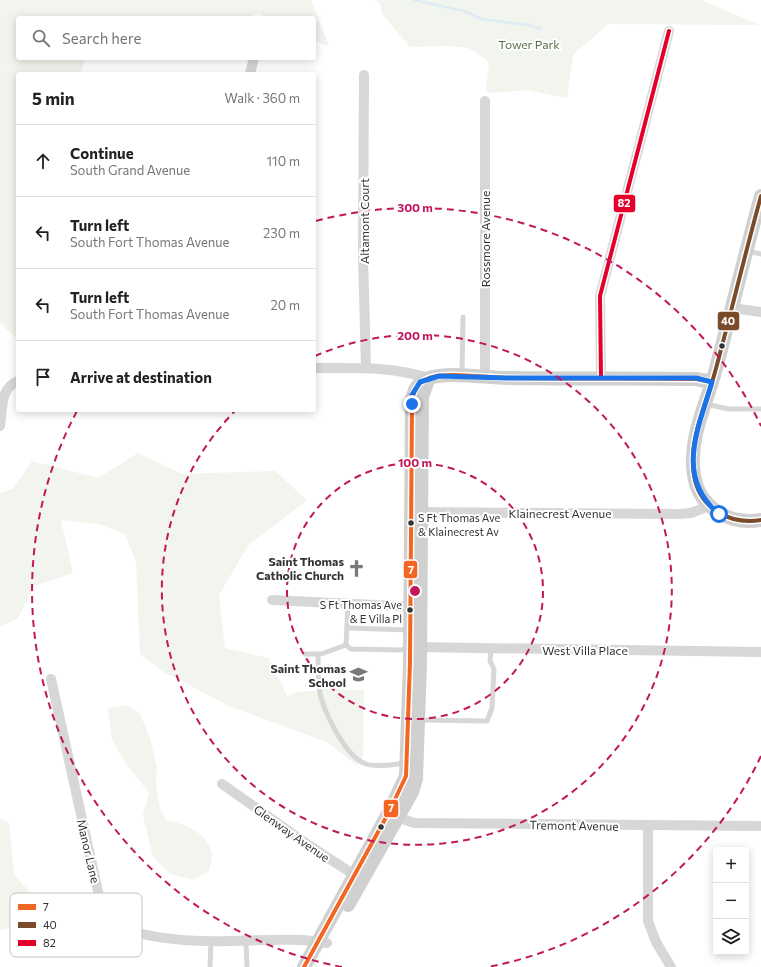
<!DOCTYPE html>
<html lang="en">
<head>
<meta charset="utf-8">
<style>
  :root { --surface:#fff; --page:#f2f2f2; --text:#222; --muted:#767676; --line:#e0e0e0 }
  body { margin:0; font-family:Commissioner,sans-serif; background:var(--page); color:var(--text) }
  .controls { position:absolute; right:12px; bottom:12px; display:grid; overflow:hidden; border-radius:4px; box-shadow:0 2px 10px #0003 }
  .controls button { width:36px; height:36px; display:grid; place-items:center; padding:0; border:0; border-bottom:1px solid var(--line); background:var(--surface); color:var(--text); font:20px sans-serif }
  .stop { position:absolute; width:12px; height:12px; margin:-9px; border:3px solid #1a73e8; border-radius:50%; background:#fff }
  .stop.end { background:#1a73e8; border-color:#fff; box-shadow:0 1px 4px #0008 }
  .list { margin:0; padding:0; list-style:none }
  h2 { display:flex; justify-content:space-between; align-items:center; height:52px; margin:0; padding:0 16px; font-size:17px }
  h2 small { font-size:13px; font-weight:400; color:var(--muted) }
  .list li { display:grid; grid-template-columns:26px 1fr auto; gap:12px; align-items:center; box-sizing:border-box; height:72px; padding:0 16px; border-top:1px solid var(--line) }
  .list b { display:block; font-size:15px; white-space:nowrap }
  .list p { margin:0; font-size:13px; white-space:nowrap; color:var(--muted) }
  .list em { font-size:13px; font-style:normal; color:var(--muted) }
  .icon { flex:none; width:22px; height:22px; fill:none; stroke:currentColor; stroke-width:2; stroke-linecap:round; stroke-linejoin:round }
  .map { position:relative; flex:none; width:761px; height:967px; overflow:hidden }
  .search { position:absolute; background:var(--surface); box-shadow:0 2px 10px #0003; left:16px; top:16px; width:300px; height:44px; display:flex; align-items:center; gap:10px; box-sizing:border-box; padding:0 14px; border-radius:4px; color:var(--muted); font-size:15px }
  .panel { position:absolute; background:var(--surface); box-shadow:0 2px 10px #0003; left:16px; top:72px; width:300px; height:340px; border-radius:4px }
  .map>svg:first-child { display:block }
  .green { fill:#f1f5ed }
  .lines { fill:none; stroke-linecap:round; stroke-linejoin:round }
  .stream { stroke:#ddebf3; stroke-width:2.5 }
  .service { stroke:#d7d7d7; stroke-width:5 }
  .minor { stroke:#d7d7d7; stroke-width:10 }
  .secondary { stroke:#d0d0d0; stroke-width:14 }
  .bus-1-casing { stroke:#fff; stroke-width:7 }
  .bus-2-casing { stroke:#fff; stroke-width:7 }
  .bus-3-casing { stroke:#fff; stroke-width:7 }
  .bus-1 { stroke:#f26522; stroke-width:4 }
  .bus-2 { stroke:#7a4b2a; stroke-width:4 }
  .bus-3 { stroke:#e4002b; stroke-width:4 }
  .route { stroke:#1a73e8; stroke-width:5 }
  .ring { fill:none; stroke:#c2185b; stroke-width:2; stroke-dasharray:7 5 }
  .bus-dot { fill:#333; stroke:#fff; stroke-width:1.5 }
  .labels { text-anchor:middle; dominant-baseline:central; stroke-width:4; stroke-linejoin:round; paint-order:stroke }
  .bus-label { font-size:11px; fill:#333; stroke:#fff; text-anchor:start }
  .park-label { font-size:12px; fill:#56703f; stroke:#fff }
  .street-label { font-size:12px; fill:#333; stroke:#fff }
  .poi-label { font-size:12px; font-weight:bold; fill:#333; stroke:#fff; text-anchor:end }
  .key { fill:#fff; stroke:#c2c2c2; stroke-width:1 }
  .key-label { font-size:11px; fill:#333 }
  .centre { fill:#c2185b; stroke:#fff; stroke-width:2 }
  .ring-label { font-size:12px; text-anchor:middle; font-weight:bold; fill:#c2185b; stroke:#fff; stroke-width:4; stroke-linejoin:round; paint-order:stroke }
  .line-badge { stroke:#fff; stroke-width:1.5 }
  .badge-label { font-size:11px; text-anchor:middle; font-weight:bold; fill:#fff }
</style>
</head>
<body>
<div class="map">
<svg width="761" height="967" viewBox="0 0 761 967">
  <rect width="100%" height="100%" fill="#fff"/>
  <g class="green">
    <polygon points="0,0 311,0 329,46 314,41 314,18 267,18 259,13 246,18 18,18 18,58 85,58 80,74 18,74 18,340 0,323"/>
    <polygon points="374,0 701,0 759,25 608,24 573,55 567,98 528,90 490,93 486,90 489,62 469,48 447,46 410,47 383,15 379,2"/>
    <path d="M138 453 182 474 275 471 307 500 248 546 219 595 225 648 269 658 287 696C291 695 295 692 299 692 311 690 324 694 332 683L339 684V690H364L363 757 356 765 329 743 229 706 162 671 140 654 136 562 125 534 99 524 61 520 73 573 34 586 18 618 0 627V493L13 489 32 461 98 478Z"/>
    <path d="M127 705 140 714 150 738 157 768 156 785 160 809 166 820C187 825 206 831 212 854 213 859 210 865 209 870L194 880 170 874 153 857 143 815 149 793 125 762 112 740 108 708Z"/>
    <polygon points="0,818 9,823 14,875 35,897 11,928 0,930"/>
  </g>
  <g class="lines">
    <polyline class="stream" points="414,0 464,11 482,19 528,25 541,29"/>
    <g class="service">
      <polyline points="748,251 761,254"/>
      <polyline points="462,374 463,317"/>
      <polyline points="706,404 728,409 761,409"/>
      <polyline points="348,604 346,645 351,649 401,650 409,647"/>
      <polyline points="347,628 409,630"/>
      <polyline points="305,654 321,654 346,645"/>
      <path d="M318 654C318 665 318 677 319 688 322 709 345 757 366 764 378 768 395 764 406 763"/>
      <polyline points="419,720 487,721 492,708 494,669 490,661 491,649"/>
      <polyline points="246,941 247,967"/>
      <polyline points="210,967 211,941"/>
    </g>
    <g class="minor">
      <polyline points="250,74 254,58"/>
      <polyline points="364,75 363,256 366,368"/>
      <polyline points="485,101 485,377"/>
      <polyline points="732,308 761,312"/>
      <path d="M314 368C355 368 389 366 429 378"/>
      <polyline points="601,378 600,296 669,31"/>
      <path d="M0 426C3 407 0 388 18 381"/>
      <polyline points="415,512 679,514 691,513 709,506"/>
      <polyline points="272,600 416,607"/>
      <polyline points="414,647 761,652"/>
      <path d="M51 679 103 914 108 923C144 939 190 942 229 941 261 941 294 937 327 943"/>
      <polyline points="222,784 310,846 359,878"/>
      <polyline points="392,815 414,823 761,826"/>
      <polyline points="648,826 648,921 656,942 671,967"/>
    </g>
    <g class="secondary">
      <path d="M761 196C745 254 731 313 715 372 706 405 688 440 694 475 699 508 729 525 761 520"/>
      <polyline points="348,905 412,792 416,779 420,663 422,397 428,380"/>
      <path d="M304 967 389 812 406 776 410 662 412 404C413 391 416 383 429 378 449 371 486 378 507 378 570 379 633 378 696 379L712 382"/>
    </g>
    <defs>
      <path id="bus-1" d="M304 967 389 812 406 776 410 662 412 404C413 391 416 383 429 378 449 371 486 378 507 378 570 379 633 378 696 379L712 382"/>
      <path id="bus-2" d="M761 196C745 254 731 313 715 372 706 405 688 440 694 475 699 508 729 525 761 520"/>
      <polyline id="bus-3" points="601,378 600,296 669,31"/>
    </defs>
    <use href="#bus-1" class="bus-1-casing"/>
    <use href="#bus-2" class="bus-2-casing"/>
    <use href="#bus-3" class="bus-3-casing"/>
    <use href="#bus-1" class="bus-1"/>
    <use href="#bus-2" class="bus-2"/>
    <use href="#bus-3" class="bus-3"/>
  </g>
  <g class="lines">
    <path class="route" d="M412 404V395L420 382 439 376 506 378H696L712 382C699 427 674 477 719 514"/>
  </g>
  <g class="ring">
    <circle cx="415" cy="591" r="128"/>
    <path d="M315 356A255 255 0 1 1 235 411"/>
    <path d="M761 756A383 383 0 0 1 488 967M342 967A383 383 0 0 1 77 411M316 221A383 383 0 0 1 761 426"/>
  </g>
  <defs>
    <symbol id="church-bare" viewBox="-9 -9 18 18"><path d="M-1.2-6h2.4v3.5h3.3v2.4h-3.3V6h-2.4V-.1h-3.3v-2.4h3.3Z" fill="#7a7a7a" stroke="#fff" stroke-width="2.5" paint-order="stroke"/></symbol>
    <symbol id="school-bare" viewBox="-9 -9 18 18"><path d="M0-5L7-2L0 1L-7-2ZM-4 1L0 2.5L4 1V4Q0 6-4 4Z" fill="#7a7a7a" stroke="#fff" stroke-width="2.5" paint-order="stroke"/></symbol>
  </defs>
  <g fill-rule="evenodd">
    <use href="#church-bare" x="344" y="556" width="25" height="25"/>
    <use href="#school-bare" x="346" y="662" width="25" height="25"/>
  </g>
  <g class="bus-dot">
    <circle cx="722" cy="346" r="3.5"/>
    <circle cx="411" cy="523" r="3.5"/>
    <circle cx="410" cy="610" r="3.5"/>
    <circle cx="381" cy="827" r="3.5"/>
  </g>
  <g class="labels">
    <g class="bus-label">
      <text x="418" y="517">S Ft Thomas Ave<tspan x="418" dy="14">&amp; Klainecrest Av</tspan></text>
      <text x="402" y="604" text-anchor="end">S Ft Thomas Ave<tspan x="402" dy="14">&amp; E Villa Pl</tspan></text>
    </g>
    <g class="park-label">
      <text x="529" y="44">Tower Park</text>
    </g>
    <g class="street-label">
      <text transform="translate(364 221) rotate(-90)">Altamont Court</text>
      <text transform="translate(485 239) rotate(-90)">Rossmore Avenue</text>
      <text x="560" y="513">Klainecrest Avenue</text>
      <text x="585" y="650">West Villa Place</text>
      <text transform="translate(574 825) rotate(1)">Tremont Avenue</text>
      <text transform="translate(292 833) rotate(35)">Glenway Avenue</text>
      <text transform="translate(89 851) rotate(77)">Manor Lane</text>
    </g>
    <g class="poi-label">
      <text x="344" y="561">Saint Thomas<tspan x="344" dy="14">Catholic Church</tspan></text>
      <text x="346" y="668">Saint Thomas<tspan x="346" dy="14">School</tspan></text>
    </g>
  </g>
  <rect x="10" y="893" width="132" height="64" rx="6" class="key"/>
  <rect x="18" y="904" width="18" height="6" fill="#f26522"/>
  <rect x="18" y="922" width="18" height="6" fill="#7a4b2a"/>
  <rect x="18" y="940" width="18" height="6" fill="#e4002b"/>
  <g class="key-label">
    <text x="43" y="911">7</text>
    <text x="43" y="929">40</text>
    <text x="43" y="947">82</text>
  </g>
  <circle cx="415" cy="591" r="6" class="centre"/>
  <g class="ring-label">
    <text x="415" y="212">300 m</text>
    <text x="415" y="340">200 m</text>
    <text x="415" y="467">100 m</text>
  </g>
  <g class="line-badge">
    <rect x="613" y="194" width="23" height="19" rx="4" fill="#e4002b"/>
    <rect x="717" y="311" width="23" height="20" rx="4" fill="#7a4b2a"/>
    <rect x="403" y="560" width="15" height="19" rx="4" fill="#f26522"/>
    <rect x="383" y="799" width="16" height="19" rx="4" fill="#f26522"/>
  </g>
  <g class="badge-label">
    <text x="624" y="207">82</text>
    <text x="728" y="325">40</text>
    <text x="411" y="574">7</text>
    <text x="391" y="812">7</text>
  </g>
</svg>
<div class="controls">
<button>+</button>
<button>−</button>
<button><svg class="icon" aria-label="layers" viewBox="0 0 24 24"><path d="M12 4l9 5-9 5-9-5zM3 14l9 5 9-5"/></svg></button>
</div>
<div class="stop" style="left:719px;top:514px"></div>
<div class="stop end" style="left:412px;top:404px"></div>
<div class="search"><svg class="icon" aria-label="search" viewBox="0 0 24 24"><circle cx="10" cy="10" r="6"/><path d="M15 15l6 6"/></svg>Search here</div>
<section class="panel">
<h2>5 min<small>Walk · 360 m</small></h2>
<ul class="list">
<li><svg class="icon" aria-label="ahead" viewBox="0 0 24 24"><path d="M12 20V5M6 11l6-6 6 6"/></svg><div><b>Continue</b><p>South Grand Avenue</p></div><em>110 m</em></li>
<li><svg class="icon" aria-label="left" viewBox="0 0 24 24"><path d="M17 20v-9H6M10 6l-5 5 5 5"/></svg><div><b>Turn left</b><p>South Fort Thomas Avenue</p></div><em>230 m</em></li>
<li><svg class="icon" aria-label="left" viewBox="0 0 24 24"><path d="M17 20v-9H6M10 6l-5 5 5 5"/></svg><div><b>Turn left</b><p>South Fort Thomas Avenue</p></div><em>20 m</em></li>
<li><svg class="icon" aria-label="arrive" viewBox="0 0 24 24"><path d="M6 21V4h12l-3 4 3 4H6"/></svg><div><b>Arrive at destination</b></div></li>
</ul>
</section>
</div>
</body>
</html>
